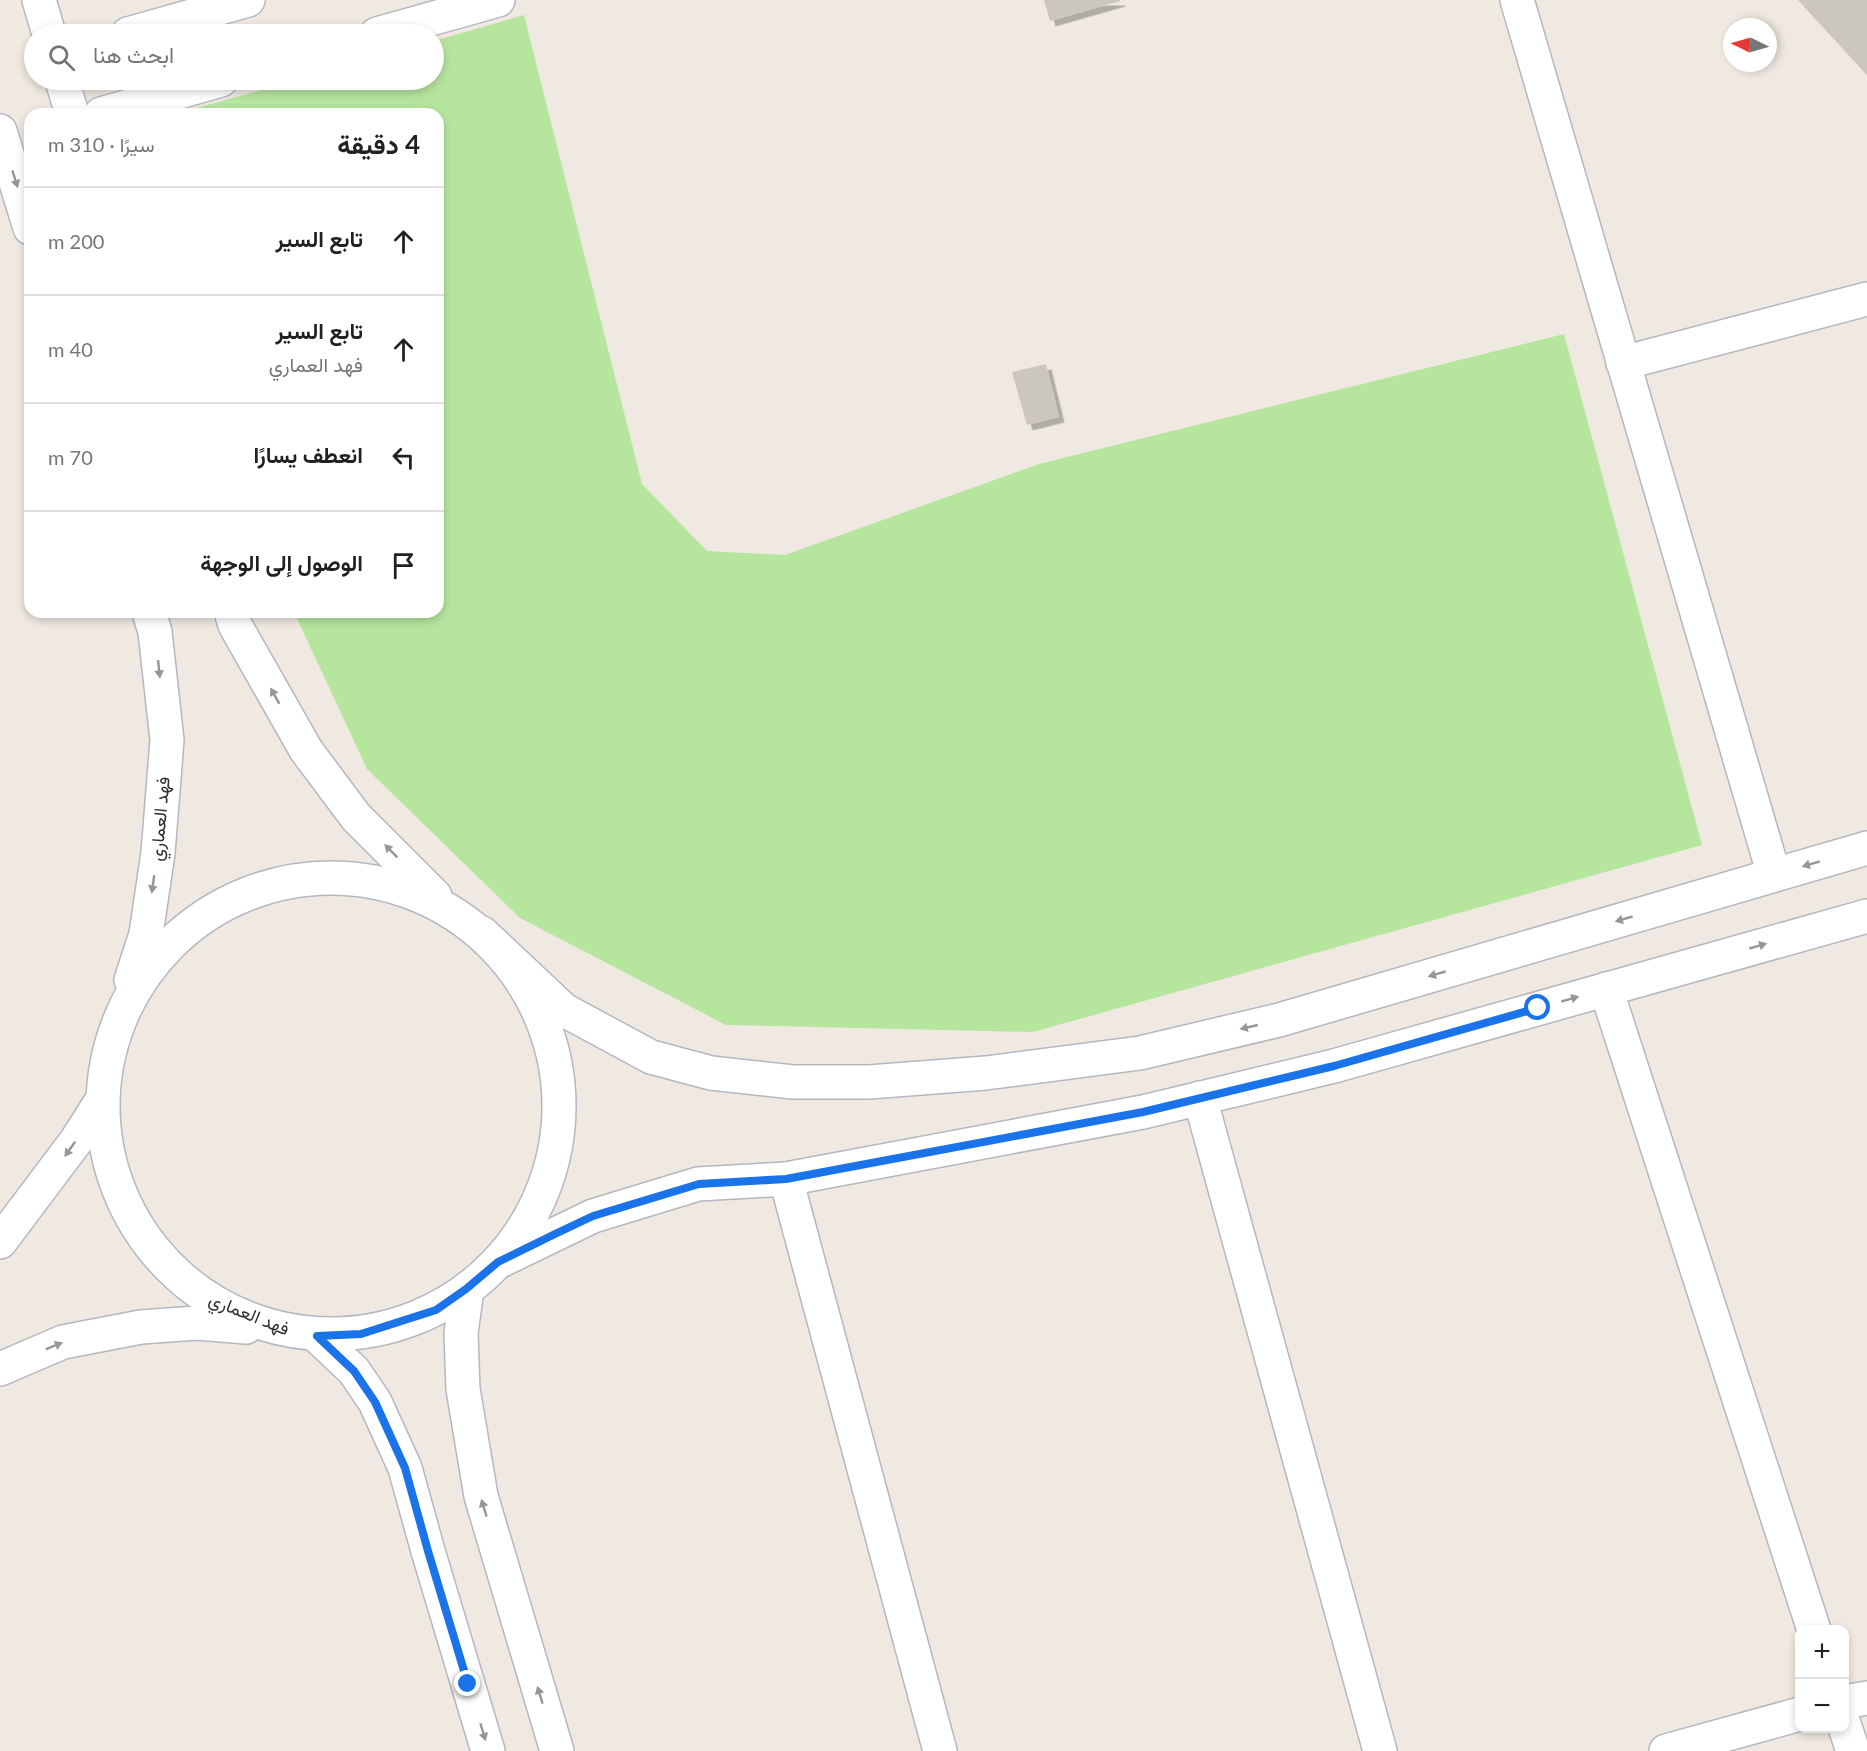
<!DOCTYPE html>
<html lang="ar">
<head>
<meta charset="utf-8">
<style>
  :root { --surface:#fff; --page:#f2f2f2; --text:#202124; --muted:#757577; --line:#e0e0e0 }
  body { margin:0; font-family:Lato,Vazirmatn,sans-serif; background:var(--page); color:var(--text); direction:rtl }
  .controls { position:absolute; right:18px; bottom:18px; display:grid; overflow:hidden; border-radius:12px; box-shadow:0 3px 9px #0003 }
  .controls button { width:54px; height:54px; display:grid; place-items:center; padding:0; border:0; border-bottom:2px solid var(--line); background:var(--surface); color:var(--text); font:30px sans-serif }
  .compass { position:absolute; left:1723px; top:18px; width:54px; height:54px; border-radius:50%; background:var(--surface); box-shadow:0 3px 9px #0003; rotate:275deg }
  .stop { position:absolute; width:18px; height:18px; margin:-14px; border:4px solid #1a73e8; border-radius:50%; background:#fff }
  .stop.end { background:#1a73e8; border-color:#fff; box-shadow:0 2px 6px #0008 }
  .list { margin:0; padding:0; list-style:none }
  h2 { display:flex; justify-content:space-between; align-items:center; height:78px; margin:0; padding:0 24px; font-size:26px }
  h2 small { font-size:20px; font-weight:400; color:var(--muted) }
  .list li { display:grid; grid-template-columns:39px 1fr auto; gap:18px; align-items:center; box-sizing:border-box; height:108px; padding:0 24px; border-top:2px solid var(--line) }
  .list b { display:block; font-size:22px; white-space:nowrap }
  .list p { margin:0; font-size:20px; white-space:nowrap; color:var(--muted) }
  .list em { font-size:20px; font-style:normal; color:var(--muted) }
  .icon { flex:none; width:33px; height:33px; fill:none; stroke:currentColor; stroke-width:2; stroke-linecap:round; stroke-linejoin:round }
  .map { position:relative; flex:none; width:1867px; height:1751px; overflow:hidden; direction:ltr }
  .search { position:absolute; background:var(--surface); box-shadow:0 3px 9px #0003; left:24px; top:24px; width:420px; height:66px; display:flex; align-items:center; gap:15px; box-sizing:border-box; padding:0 21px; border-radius:33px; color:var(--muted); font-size:22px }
  .panel { position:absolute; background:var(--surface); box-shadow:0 3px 9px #0003; left:24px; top:108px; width:420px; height:510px; border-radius:18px; direction:rtl }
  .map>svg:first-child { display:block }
  .green { fill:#b6e59e }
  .building { fill:#cbc7bf; filter:url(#shadow) }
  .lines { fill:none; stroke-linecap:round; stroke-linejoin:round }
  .minor-casing { stroke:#b4b7c1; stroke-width:36 }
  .minor { stroke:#fff; stroke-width:33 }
  .oneway { fill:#969696 }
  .route { stroke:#1a73e8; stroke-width:8 }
  .labels { text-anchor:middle; stroke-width:4.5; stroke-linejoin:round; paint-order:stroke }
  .street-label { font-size:18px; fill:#2e2e2e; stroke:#fff }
</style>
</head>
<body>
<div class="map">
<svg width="1867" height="1751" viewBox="0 0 1867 1751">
  <defs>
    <filter id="shadow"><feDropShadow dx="5.5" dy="5.5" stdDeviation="0" flood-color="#0004"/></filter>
  </defs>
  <rect width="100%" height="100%" fill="#efe9e1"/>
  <path class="green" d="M524 15 642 484 707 551 785 555 1039 464 1564 334 1702 845 1033 1032 726 1025 520 918 367 769 294 612H438V114H175L297 80H434V41Z"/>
  <g class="building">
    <path d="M1044 0H1120V1L1050 21Z"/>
    <path d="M1798 0H1867V75Z"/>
    <path d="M1046 364 1059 417 1027 425 1012 372Z"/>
  </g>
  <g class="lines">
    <g class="minor-casing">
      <g id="minor">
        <path d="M39 0 49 34"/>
        <path d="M1517 0 1774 875"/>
        <path d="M128 34 248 0"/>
        <path d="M377 34 498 0"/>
        <path d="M62 80 72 114"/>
        <path d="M101 114 221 80"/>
        <path d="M0 131 30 228"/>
        <path d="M1623 363 1867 299"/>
        <path d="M231 612 235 625 306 750 356 817 435 896"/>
        <circle cx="331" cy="1106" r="228"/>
        <path d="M482 933 564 1010 651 1057 711 1073 793 1082H869L986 1073 1140 1053 1279 1020 1867 848"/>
        <path d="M131 980 146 934 158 853 167 740 155 632 149 612"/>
        <path d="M1606 989 1814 1630"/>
        <path d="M1200 1098 1380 1751"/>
        <path d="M786 1179 940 1751"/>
        <path d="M0 1242 76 1141 102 1100"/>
        <path d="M500 1261 593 1216 698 1184 786 1179 1143 1112 1334 1066 1867 916"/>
        <path d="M467 1289 461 1333 463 1389 481 1496 557 1751"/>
        <path d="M317 1336 354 1371 375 1402 405 1468 428 1551 488 1751"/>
        <path d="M0 1369 63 1342 141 1327 197 1323 246 1327"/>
        <path d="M1844 1702 1867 1698"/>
        <path d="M1844 1724 1853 1751"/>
        <path d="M1666 1751 1800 1714"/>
      </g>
    </g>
    <use href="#minor" class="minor"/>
  </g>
  <defs><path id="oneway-solid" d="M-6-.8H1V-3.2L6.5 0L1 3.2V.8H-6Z" transform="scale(1.5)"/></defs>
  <g class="oneway">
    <use href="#oneway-solid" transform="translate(15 179) rotate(73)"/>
    <use href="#oneway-solid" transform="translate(159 669) rotate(84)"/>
    <use href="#oneway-solid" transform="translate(275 696) rotate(-119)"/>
    <use href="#oneway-solid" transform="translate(391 851) rotate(-135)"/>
    <use href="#oneway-solid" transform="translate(1811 864) rotate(164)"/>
    <use href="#oneway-solid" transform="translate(153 884) rotate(98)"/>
    <use href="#oneway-solid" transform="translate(1624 919) rotate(164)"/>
    <use href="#oneway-solid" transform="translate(1758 946) rotate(-16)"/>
    <use href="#oneway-solid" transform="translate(1437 974) rotate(164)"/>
    <use href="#oneway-solid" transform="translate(1570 999) rotate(-16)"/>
    <use href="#oneway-solid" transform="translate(1249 1027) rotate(167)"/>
    <use href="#oneway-solid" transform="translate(70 1149) rotate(125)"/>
    <use href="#oneway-solid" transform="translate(54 1346) rotate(-22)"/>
    <use href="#oneway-solid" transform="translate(484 1508) rotate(-107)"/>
    <use href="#oneway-solid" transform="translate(540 1695) rotate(-107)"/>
    <use href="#oneway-solid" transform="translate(483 1732) rotate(73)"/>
  </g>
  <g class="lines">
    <path class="route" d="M468 1684 428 1551 405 1468 375 1402 354 1371 317 1336 361 1334 436 1310 466 1289 498 1262 555 1234 593 1216 699 1184 786 1179 1143 1112 1334 1066 1538 1008"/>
  </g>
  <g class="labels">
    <g class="street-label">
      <text transform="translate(160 819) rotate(-85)" y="6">فهد العماري</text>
      <text transform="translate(249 1314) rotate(22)" y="6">فهد العماري</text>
    </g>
  </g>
</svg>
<div class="controls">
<button>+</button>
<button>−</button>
</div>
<svg class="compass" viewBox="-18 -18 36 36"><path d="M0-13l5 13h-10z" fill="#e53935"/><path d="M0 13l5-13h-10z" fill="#757577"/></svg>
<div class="stop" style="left:1538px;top:1008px"></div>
<div class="stop end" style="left:468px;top:1684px"></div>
<div class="search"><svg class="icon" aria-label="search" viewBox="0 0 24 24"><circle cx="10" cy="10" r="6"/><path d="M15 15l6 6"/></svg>ابحث هنا</div>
<section class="panel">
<h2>4 دقيقة<small>سيرًا · 310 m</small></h2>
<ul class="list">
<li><svg class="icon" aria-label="ahead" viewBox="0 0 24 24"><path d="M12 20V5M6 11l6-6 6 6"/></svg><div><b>تابع السير</b></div><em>200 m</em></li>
<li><svg class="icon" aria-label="ahead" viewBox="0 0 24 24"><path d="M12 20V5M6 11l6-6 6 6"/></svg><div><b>تابع السير</b><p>فهد العماري</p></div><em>40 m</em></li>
<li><svg class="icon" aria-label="left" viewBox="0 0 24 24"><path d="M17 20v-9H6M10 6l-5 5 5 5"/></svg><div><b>انعطف يسارًا</b></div><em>70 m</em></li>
<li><svg class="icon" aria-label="arrive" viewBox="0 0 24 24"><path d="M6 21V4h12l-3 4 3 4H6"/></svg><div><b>الوصول إلى الوجهة</b></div></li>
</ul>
</section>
</div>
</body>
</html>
